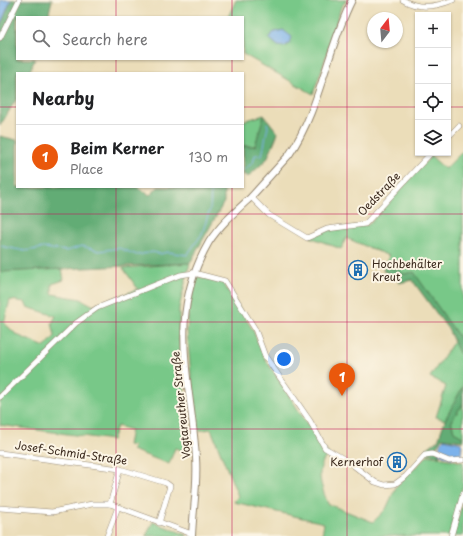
<!DOCTYPE html>
<html lang="en">
<head>
<meta charset="utf-8">
<style>
  :root { --surface:#fff; --page:#f2f2f2; --text:#202124; --muted:#757577; --line:#e0e0e0; --accent:#ea580c }
  body { margin:0; font-family:"Playpen Sans",sans-serif; background:var(--page); color:var(--text) }
  .controls { position:absolute; right:12px; top:12px; display:grid; overflow:hidden; border-radius:0px; box-shadow:0 1px 3px #0004 }
  .controls button { width:36px; height:36px; display:grid; place-items:center; padding:0; border:0; border-bottom:1px solid var(--line); background:var(--surface); color:var(--text); font:20px sans-serif }
  .compass { position:absolute; left:367px; top:12px; width:36px; height:36px; border-radius:50%; background:var(--surface); box-shadow:0 1px 3px #0004; rotate:16deg }
  .you { position:absolute; left:284px; top:359px; width:14px; height:14px; margin:-10px; border:3px solid #fff; border-radius:50%; background:#1a73e8; box-shadow:0 0 0 6px #1a73e833 }
  .badge { display:grid; place-items:center; width:26px; height:26px; border-radius:50%; background:var(--accent); color:#fff; font-size:13px; font-weight:700 }
  .pin { position:absolute; translate:-50% -33px; filter:drop-shadow(0 1px 2px #0008) }
  .pin::after { content:''; position:absolute; top:21px; width:14px; height:12px; background:inherit; clip-path:polygon(0 0,100% 0,50% 100%) }
  .list { margin:0; padding:0; list-style:none }
  h2 { display:flex; justify-content:space-between; align-items:center; height:52px; margin:0; padding:0 16px; font-size:17px }
  h2 small { font-size:13px; font-weight:400; color:var(--muted) }
  .list li { display:grid; grid-template-columns:26px 1fr auto; gap:12px; align-items:center; box-sizing:border-box; height:64px; padding:0 16px; border-top:1px solid var(--line) }
  .list b { display:block; font-size:15px; white-space:nowrap }
  .list p { margin:0; font-size:13px; white-space:nowrap; color:var(--muted) }
  .list em { font-size:13px; font-style:normal; color:var(--muted) }
  .icon { flex:none; width:22px; height:22px; fill:none; stroke:currentColor; stroke-width:2; stroke-linecap:round; stroke-linejoin:round }
  .map { position:relative; flex:none; width:463px; height:536px; overflow:hidden }
  .search { position:absolute; background:var(--surface); box-shadow:0 1px 3px #0004; left:16px; top:16px; width:228px; height:44px; display:flex; align-items:center; gap:10px; box-sizing:border-box; padding:0 14px; border-radius:0px; color:var(--muted); font-size:15px }
  .panel { position:absolute; background:var(--surface); box-shadow:0 1px 3px #0004; left:16px; top:72px; width:228px; height:116px; border-radius:0px }
  .map>svg:first-child { display:block }
  .green { fill:#78c888; stroke:#5a7953; fill-rule:evenodd }
  .forest { fill:#62ac74; stroke:#4e6b49 }
  .water { fill:#7cb2eb; stroke:#5c6e84 }
  .lines { fill:none; stroke-linecap:round; stroke-linejoin:round }
  .stream { stroke:#7cb2eb; stroke-width:1 }
  .minor-casing { stroke:#93846c; stroke-width:6 }
  .major-casing { stroke:#93846c; stroke-width:8 }
  .minor { stroke:#fff; stroke-width:5 }
  .major { stroke:#fff; stroke-width:6 }
  .grid { fill:none; stroke:#c2185b; stroke-width:1; stroke-opacity:0.55 }
  .labels { text-anchor:middle; stroke-width:4; stroke-linejoin:round; paint-order:stroke }
  .street-label { font-size:11px; fill:#3b2a1e; stroke:#fcf5e5 }
  .poi-label { font-size:11px; fill:#3b2a1e; stroke:#fcf5e5; text-anchor:start }
</style>
</head>
<body>
<div class="map">
<svg width="463" height="536" viewBox="0 0 463 536">
  <rect width="100%" height="100%" fill="#fcf5e5"/>
  <filter id="ink" filterUnits="userSpaceOnUse"><feTurbulence type="fractalNoise" baseFrequency=".025" numOctaves="2"/><feDisplacementMap in="SourceGraphic" scale="8" xChannelSelector="R" yChannelSelector="G"/><feConvolveMatrix kernelMatrix="1 2 1 2 8 2 1 2 1" color-interpolation-filters="sRGB"/></filter>
  <filter id="wash" filterUnits="userSpaceOnUse"><feTurbulence type="fractalNoise" baseFrequency=".012" numOctaves="4" result="noise"/><feDisplacementMap in="SourceGraphic" scale="16" xChannelSelector="R" yChannelSelector="G"/><feGaussianBlur stdDeviation="0.9" result="paint"/><feColorMatrix in="noise" values="0 0 0 0 0 0 0 0 0 0 0 0 0 0 0 0 0 1.4 0 .05"/><feComposite in="paint" operator="in"/></filter>
  <g filter="url(#wash)">
    <rect width="100%" height="100%" fill="#ebddb9"/>
    <g class="green">
      <path d="M236 0H347L341 7 323 66 313 94 243 54V17H228ZM283 30 289 35 290 43 287 46H278L269 38 272 33Z"/>
      <path d="M264 115 255 146H243V121Z"/>
      <path d="M463 151V343L414 273 404 274 385 264 389 256 346 238 341 249 310 237 328 230 368 225 431 156 445 169Z"/>
      <path d="M190 263 179 308V338L191 453 175 448 169 464 132 450 134 446 128 445 131 430 117 426 112 440 0 425V272L62 269 64 280 52 284V294L81 299 94 306 138 289 123 268ZM10 300 25 302 27 307 56 316 52 323 55 336 45 347 17 335 4 323Z"/>
      <path d="M196 276 223 283 253 330 264 357 323 448 329 454C313 468 322 488 328 504L373 522 386 509 397 485 428 455 463 462V485L449 536H322L324 523 234 502 238 496 211 429 196 431 187 331 189 304Z"/>
      <path d="M454 341 463 357V386L445 420 436 417 446 386 430 377Z"/>
      <path d="M463 404V438L454 431 451 421Z"/>
      <path d="M463 499V536H453Z"/>
      <path d="M153 522 187 535V536H146Z"/>
    </g>
    <g class="forest">
      <path d="M11 0H52L48 17H17V59H35L29 73H17V98L0 126V26Z"/>
      <path d="M264 115 278 133 267 159 248 177 243 174V146H255Z"/>
      <path d="M0 136 17 140V187H137L150 195 158 187H228L224 190V202L190 263 0 272Z"/>
      <path d="M385 264 404 274 414 272 463 343V357L459 353 448 329 412 280 399 283 397 277 383 271Z"/>
      <path d="M463 386V404L451 421 454 431 463 438V441L442 438 436 447 440 456 427 453 426 449 438 440 445 420Z"/>
    </g>
    <g class="water">
      <path d="M0 0H11L0 26Z"/>
      <path d="M283 30 292 37 290 43 284 47 278 46 269 38 272 33Z"/>
      <path d="M444 439 462 443 461 456 451 458 439 453 440 444Z"/>
    </g>
    <g class="lines">
      <g class="stream">
        <path d="M243 170 253 163 255 155H262C265 145 265 136 268 127L267 123"/>
        <path d="M207 187 211 191"/>
        <path d="M0 246 25 251 44 248 67 251 82 246 99 251 119 248 137 255 153 252 159 254 168 252 187 255 202 234 210 209 211 192 220 187"/>
      </g>
    </g>
  </g>
  <g filter="url(#ink)">
    <g class="lines">
      <g class="minor-casing">
        <g id="minor">
          <path d="M403 0C419 10 436 7 453 0"/>
          <path d="M0 38 19 0"/>
          <path d="M448 137 459 126"/>
          <path d="M251 197 269 215 307 238 327 229 365 224 431 153"/>
          <path d="M0 397 76 323 97 308 180 275 194 273 225 281 255 329 265 356 310 421 325 448 349 462 375 482 384 485 395 484 406 476 425 455 432 454 449 461 463 460"/>
          <path d="M0 453 120 469 166 483 170 486 159 523"/>
          <path d="M110 504 120 469"/>
          <path d="M0 508 52 512 92 504H110L192 534"/>
          <path d="M107 536 118 507"/>
          <path d="M451 536 463 494"/>
        </g>
      </g>
      <g class="major-casing">
        <path id="major" d="M192 536C193 510 198 484 196 458 191 379 166 316 209 242 220 225 236 211 250 198 263 184 276 169 289 155 320 110 327 49 352 0"/>
      </g>
      <use href="#minor" class="minor"/>
      <use href="#major" class="major"/>
    </g>
  </g>
  <path class="grid" d="M116 0V17M232 0V17M347 0V536M116 59V73M232 59V73M0 107H17M243 107H418M448 107H463M116 187V536M232 187V536M0 214H463M0 322H463M0 429H463"/>
  <defs>
    <g id="building-ring" transform="scale(1)"><circle r="9.5" fill="#fcf5e5" stroke="#1f6fb2" stroke-width="1.5"/><path d="M-4-6H4V6H1V3H-1V6H-4ZM-2.5-4.3h1.7v1.8h-1.7ZM.8-4.3h1.7v1.8H.8ZM-2.5-1h1.7V.8h-1.7ZM.8-1h1.7V.8H.8Z" fill="#1f6fb2"/></g>
  </defs>
  <g fill-rule="evenodd">
    <use href="#building-ring" x="358" y="270"/>
    <use href="#building-ring" x="397" y="462"/>
  </g>
  <g class="labels">
    <g class="street-label">
      <text transform="translate(379 194) rotate(-46)" y="4">Oedstraße</text>
      <text transform="translate(181 405) rotate(-96)" y="4">Vogtareuther Straße</text>
      <text transform="translate(71 453) rotate(8)" y="4">Josef-Schmid-Straße</text>
    </g>
    <g class="poi-label">
      <text x="372" y="268">Hochbehälter<tspan x="372" dy="13">Kreut</tspan></text>
      <text x="383" y="466" text-anchor="end">Kernerhof</text>
    </g>
  </g>
</svg>
<div class="controls">
<button>+</button>
<button>−</button>
<button><svg class="icon" aria-label="locate" viewBox="0 0 24 24"><circle cx="12" cy="12" r="6"/><path d="M12 2v4M12 18v4M2 12h4M18 12h4"/></svg></button>
<button><svg class="icon" aria-label="layers" viewBox="0 0 24 24"><path d="M12 4l9 5-9 5-9-5zM3 14l9 5 9-5"/></svg></button>
</div>
<svg class="compass" viewBox="-18 -18 36 36"><path d="M0-13l5 13h-10z" fill="#e53935"/><path d="M0 13l5-13h-10z" fill="#757577"/></svg>
<div class="you"></div>
<div class="pin badge" style="left:342px;top:396px">1</div>
<div class="search"><svg class="icon" aria-label="search" viewBox="0 0 24 24"><circle cx="10" cy="10" r="6"/><path d="M15 15l6 6"/></svg>Search here</div>
<section class="panel">
<h2>Nearby<small></small></h2>
<ul class="list">
<li><span class="badge">1</span><div><b>Beim Kerner</b><p>Place</p></div><em>130 m</em></li>
</ul>
</section>
</div>
</body>
</html>
